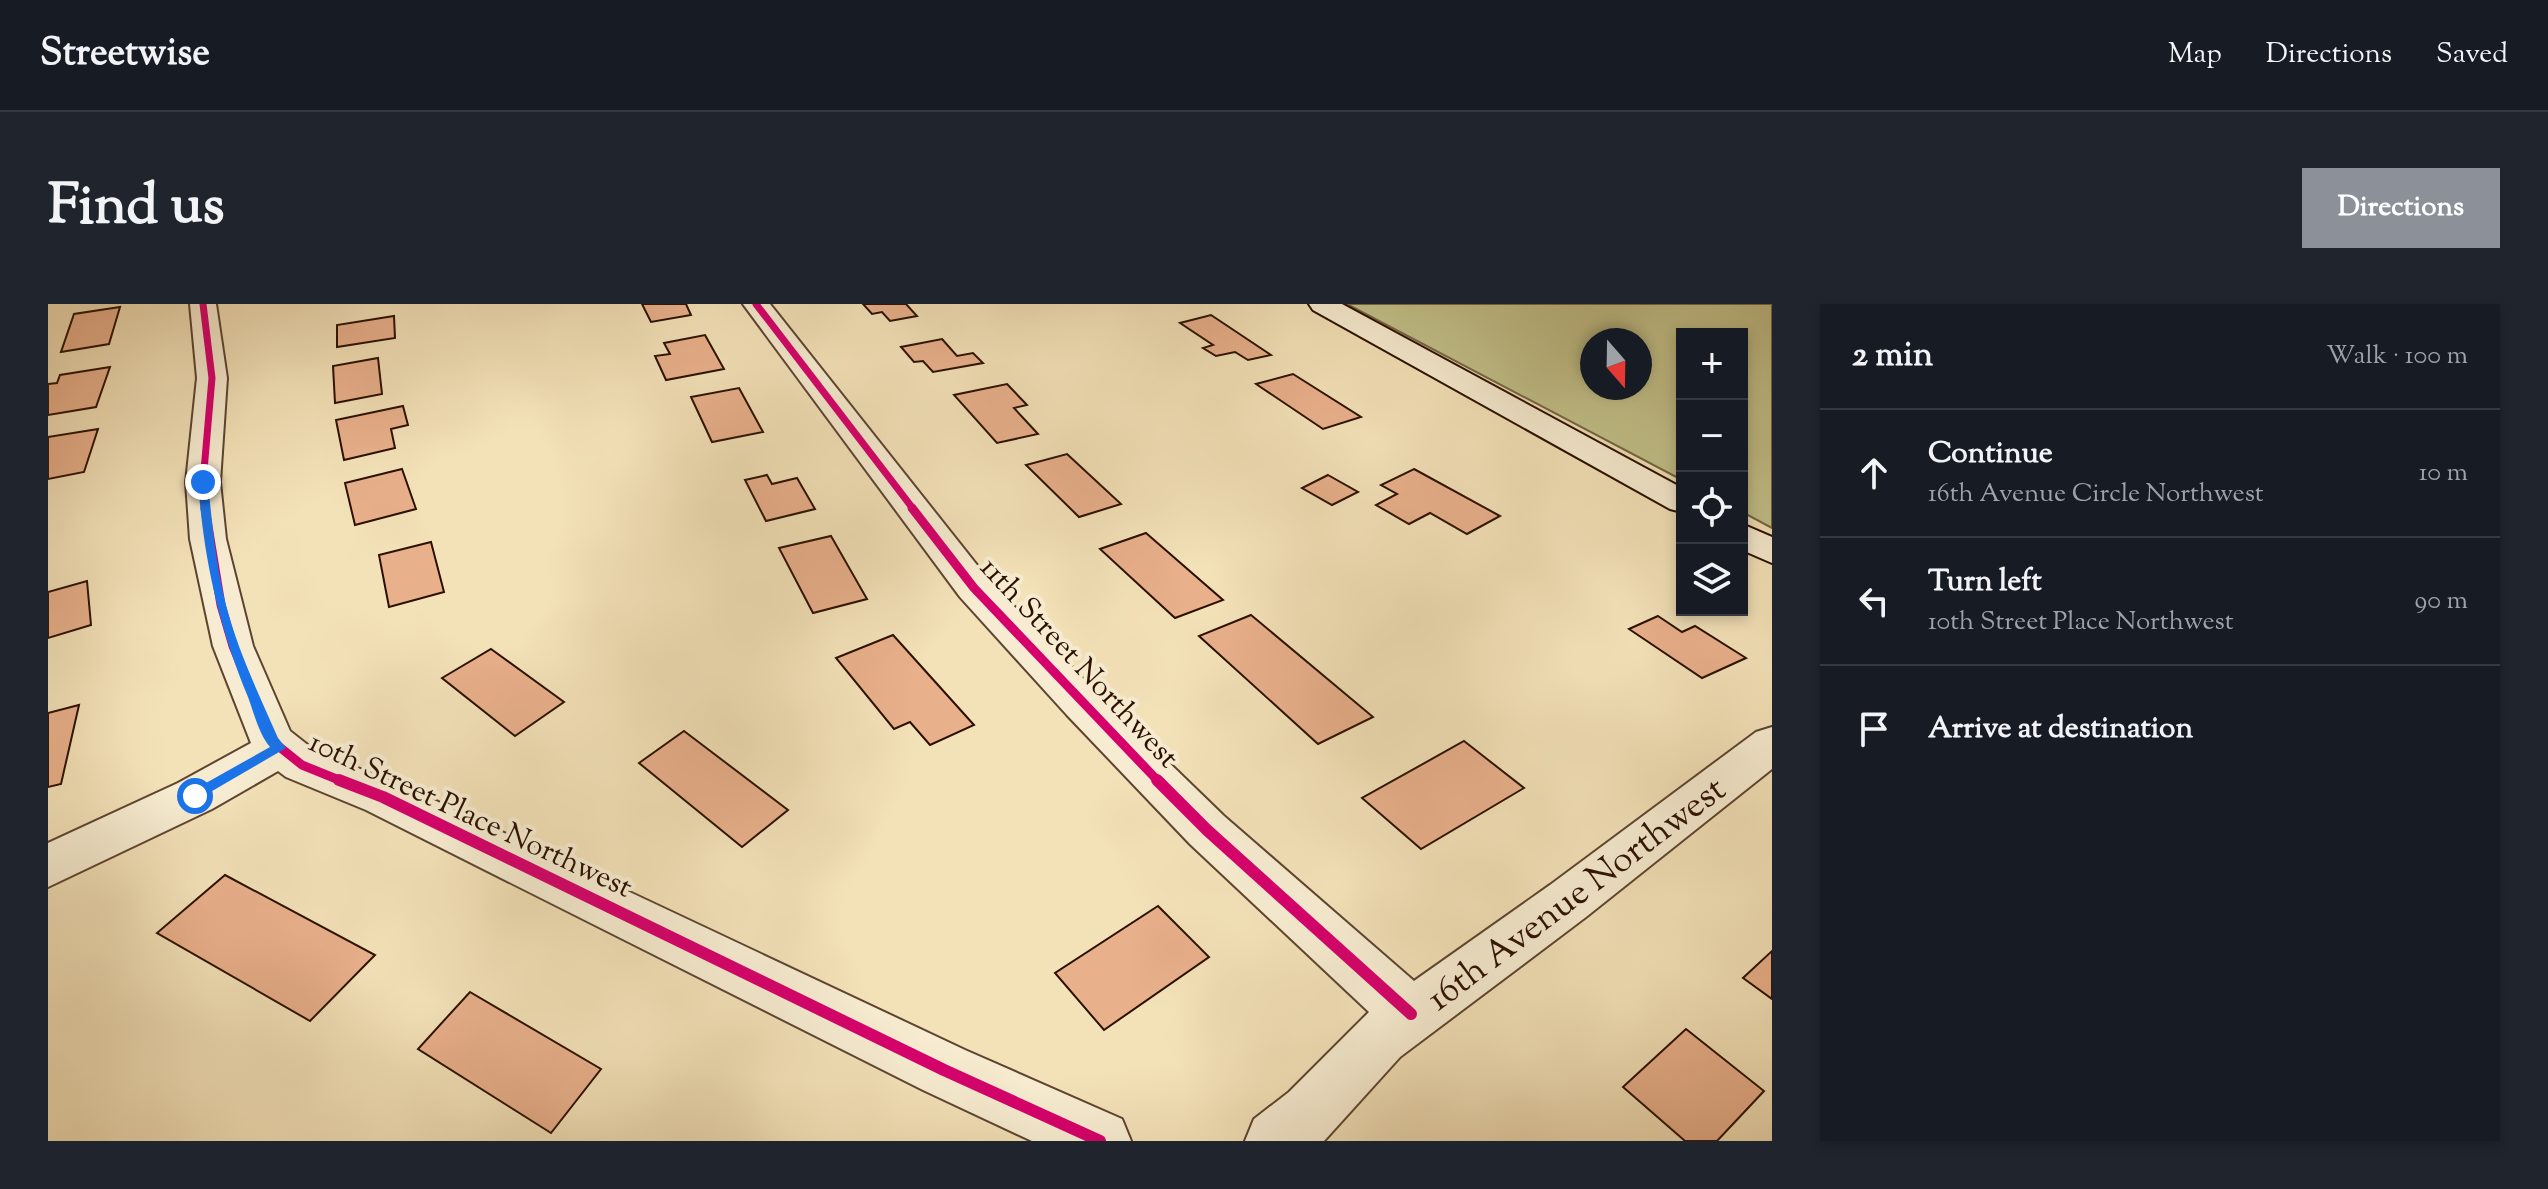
<!DOCTYPE html>
<html lang="en">
<head>
<meta charset="utf-8">
<style>
  :root { --surface:#171b24; --page:#20242c; --text:#f1f3f6; --muted:#9ea1a6; --line:#363941; --accent:#8c9099 }
  body { margin:0; font-family:"Sorts Mill Goudy",serif; background:var(--page); color:var(--text) }
  .controls { position:absolute; right:24px; top:24px; display:grid; overflow:hidden; border-radius:0px; box-shadow:0 4px 12px #0003 }
  .controls button { width:72px; height:72px; display:grid; place-items:center; padding:0; border:0; border-bottom:2px solid var(--line); background:var(--surface); color:var(--text); font:40px sans-serif }
  .compass { position:absolute; left:1532px; top:24px; width:72px; height:72px; border-radius:50%; background:var(--surface); box-shadow:0 4px 12px #0003; rotate:160deg }
  .stop { position:absolute; width:24px; height:24px; margin:-18px; border:6px solid #1a73e8; border-radius:50%; background:#fff }
  .stop.end { background:#1a73e8; border-color:#fff; box-shadow:0 2px 8px #0008 }
  .list { margin:0; padding:0; list-style:none }
  h2 { display:flex; justify-content:space-between; align-items:center; height:104px; margin:0; padding:0 32px; font-size:34px }
  h2 small { font-size:26px; font-weight:400; color:var(--muted) }
  .list li { display:grid; grid-template-columns:52px 1fr auto; gap:24px; align-items:center; box-sizing:border-box; height:128px; padding:0 32px; border-top:2px solid var(--line) }
  .list b { display:block; font-size:30px; white-space:nowrap }
  .list p { margin:0; font-size:26px; white-space:nowrap; color:var(--muted) }
  .list em { font-size:26px; font-style:normal; color:var(--muted) }
  .icon { flex:none; width:44px; height:44px; fill:none; stroke:currentColor; stroke-width:2; stroke-linecap:round; stroke-linejoin:round }
  .map { position:relative; flex:none; width:1724px; height:837px; overflow:hidden; border-radius:0px }
  header { display:flex; align-items:center; gap:48px; box-sizing:border-box; height:112px; padding:0 40px; background:var(--surface); border-bottom:2px solid var(--line) }
  header strong { font-size:38px }
  nav { display:flex; gap:44px; margin-inline-start:auto; font-size:28px }
  .intro { display:flex; align-items:center; justify-content:space-between; box-sizing:border-box; height:192px; padding:0 48px }
  h1 { margin:0; font-size:56px }
  .button { padding:20px 36px; border-radius:0px; background:var(--accent); color:#fff; font-size:28px; font-weight:700 }
  main { display:flex; gap:48px; padding:0 48px }
  aside { flex:1; background:var(--surface); border-radius:0px; box-shadow:0 4px 12px #0003 }
  .map>svg:first-child { display:block }
  .green { fill:#c2c18a; stroke:#766846; stroke-width:2; fill-rule:evenodd }
  .building { fill:#e8b08b; stroke:#2b1002; stroke-width:2 }
  .lines { fill:none; stroke-linecap:round; stroke-linejoin:round }
  .street-casing { stroke:#5d4430; stroke-width:4 }
  .secondary-casing { stroke:#2b1002; stroke-width:4 }
  .street { fill:#f7ecd1; fill-rule:evenodd }
  .secondary { fill:#f7ecd1; fill-rule:evenodd }
  .cycleway-far2-casing { stroke:#f7ecd1; stroke-width:10 }
  .cycleway-far1-casing { stroke:#f7ecd1; stroke-width:14 }
  .cycleway-casing { stroke:#f7ecd1; stroke-width:17 }
  .cycleway-far2 { stroke:#d6006c; stroke-width:7 }
  .cycleway-far1 { stroke:#d6006c; stroke-width:9 }
  .cycleway { stroke:#d6006c; stroke-width:12 }
  .route { fill:#1a73e8 }
  .labels { text-anchor:middle; stroke-width:8; stroke-linejoin:round; paint-order:stroke }
  .street-label { font-size:30px; fill:#2b1002; stroke:#f7ecd1 }
  .near-street-label { font-size:36px; fill:#2b1002; stroke:#f7ecd1 }
</style>
</head>
<body>
<header>
<strong>Streetwise</strong>
<nav><a>Map</a><a>Directions</a><a>Saved</a></nav>
</header>
<div class="intro"><h1>Find us</h1><a class="button">Directions</a></div>
<main>
<div class="map">
<svg width="1724" height="837" viewBox="0 0 1724 837">
  <rect width="100%" height="100%" fill="#f3e1b8"/>
  <filter id="stains"><feTurbulence type="fractalNoise" baseFrequency=".0025" numOctaves="4"/><feColorMatrix values="0 0 0 0 .2 0 0 0 0 .09 0 0 0 0 .02 0 0 0 .5 -.17"/></filter>
  <radialGradient id="worn" r=".72"><stop offset=".6" stop-color="#630" stop-opacity="0"/><stop offset="1" stop-color="#630" stop-opacity=".3"/></radialGradient>
  <path class="green" d="M1299 0H1724V224L1694 208V30H1634V176ZM1544 36H1592V84H1544Z"/>
  <g class="building">
    <path d="M594 0H638L643 11 603 18Z"/>
    <path d="M815 0H858L869 12 842 17 834 8 824 10Z"/>
    <path d="M72 3 61 40 13 48 26 10Z"/>
    <path d="M1163 11 1223 51 1200 56 1187 48 1168 52 1155 44 1165 41 1132 19Z"/>
    <path d="M346 12 347 34 289 43V21Z"/>
    <path d="M657 31 676 65 618 76 607 52 622 50 616 39Z"/>
    <path d="M894 35 909 52 925 49 935 59 885 68 875 57 866 58 853 43Z"/>
    <path d="M330 54 334 90 287 99 285 62Z"/>
    <path d="M62 63 48 103 0 111V80L9 79 12 71Z"/>
    <path d="M1245 70 1313 113 1275 125 1208 80Z"/>
    <path d="M959 80 979 101 966 104 990 130 949 139 906 91Z"/>
    <path d="M691 84 715 128 664 138 643 93Z"/>
    <path d="M355 102 360 121 343 125 347 144 296 156 288 116Z"/>
    <path d="M50 125 36 168 0 175V133Z"/>
    <path d="M1019 150 1073 200 1031 213 978 161Z"/>
    <path d="M354 165 368 205 307 221 297 179Z"/>
    <path d="M1366 165 1452 212 1419 230 1382 209 1361 220 1328 201 1349 190 1333 181Z"/>
    <path d="M719 171 724 180 749 174 767 205 718 217 697 176Z"/>
    <path d="M1280 171 1310 188 1284 201 1254 184Z"/>
    <path d="M1098 229 1175 296 1127 314 1052 245Z"/>
    <path d="M783 232 819 295 765 309 731 244Z"/>
    <path d="M383 238 396 288 341 303 331 251Z"/>
    <path d="M39 277 43 321 0 334V288Z"/>
    <path d="M1203 311 1325 413 1270 440 1151 332Z"/>
    <path d="M1610 312 1634 328 1647 322 1698 354 1654 374 1581 325Z"/>
    <path d="M845 331 926 421 882 441 862 418 846 425 788 354Z"/>
    <path d="M443 345 516 398 467 432 394 374Z"/>
    <path d="M31 401 13 480 0 483V409Z"/>
    <path d="M636 427 740 506 694 543 591 459Z"/>
    <path d="M1416 437 1476 484 1373 545 1314 494Z"/>
    <path d="M177 571 327 651 262 717 109 629Z"/>
    <path d="M1110 602 1161 653 1056 726 1007 669Z"/>
    <path d="M1724 647V695L1695 674Z"/>
    <path d="M422 688 553 765 503 829 370 745Z"/>
    <path d="M1638 725 1716 787 1669 837H1637L1575 783Z"/>
  </g>
  <g class="lines">
    <g class="street-casing">
      <g id="street">
        <path d="M142 0H168L179 74 172 178 178 235 205 342 242 427 270 449 352 480 917 746 1074 815 1083 837H984L875 786 318 506 238 473 230 467 164 505 0 583V539L130 479 203 439 165 342 142 235 138 178 149 74Z"/>
        <path d="M695 0H722L940 275 1049 389 1176 512 1366 677 1502 581 1708 428 1724 423V465L1538 613 1352 753 1276 837H1197L1206 815 1241 788 1321 708 1142 540 1019 411 912 293Z"/>
      </g>
    </g>
    <g class="secondary-casing">
      <g id="secondary">
        <path d="M1261 0H1294L1634 184V208L1622 205 1265 6Z"/>
        <path d="M1694 220 1724 233V259L1694 246Z"/>
      </g>
    </g>
    <use href="#street" class="street"/>
    <use href="#secondary" class="secondary"/>
    <g class="cycleway-far2-casing">
      <g id="cycleway-far2">
        <path d="M155 0 164 74 155 178 157 206"/>
        <path d="M708 0 866 206"/>
      </g>
    </g>
    <g class="cycleway-far1-casing">
      <g id="cycleway-far1">
        <path d="M157 204 173 301 185 342 224 437 254 461 296 478"/>
        <path d="M864 204 926 284 1111 478"/>
      </g>
    </g>
    <g class="cycleway-casing">
      <g id="cycleway">
        <path d="M291 476 335 493 896 766 1052 837"/>
        <path d="M1109 476 1159 526 1363 710"/>
      </g>
    </g>
    <use href="#cycleway-far2" class="cycleway-far2"/>
    <use href="#cycleway-far1" class="cycleway-far1"/>
    <use href="#cycleway" class="cycleway"/>
  </g>
  <path class="route" d="M155 175 160 178C164 220 168 261 178 301 190 347 211 391 230 434L238 444 147 497 142 496V488L222 443C211 430 206 409 200 393 170 320 156 256 150 178Z"/>
  <g class="labels">
    <g class="street-label">
      <text transform="translate(1032 358) rotate(47)" y="10">11th Street Northwest</text>
      <text transform="translate(423 510) rotate(25)" y="10">10th Street Place Northwest</text>
    </g>
    <g class="near-street-label">
      <text transform="translate(1527 588) rotate(-37)" y="13">16th Avenue Northwest</text>
    </g>
  </g>
  <rect width="100%" height="100%" filter="url(#stains)"/>
  <rect width="100%" height="100%" fill="url(#worn)"/>
</svg>
<div class="controls">
<button>+</button>
<button>−</button>
<button><svg class="icon" aria-label="locate" viewBox="0 0 24 24"><circle cx="12" cy="12" r="6"/><path d="M12 2v4M12 18v4M2 12h4M18 12h4"/></svg></button>
<button><svg class="icon" aria-label="layers" viewBox="0 0 24 24"><path d="M12 4l9 5-9 5-9-5zM3 14l9 5 9-5"/></svg></button>
</div>
<svg class="compass" viewBox="-18 -18 36 36"><path d="M0-13l5 13h-10z" fill="#e53935"/><path d="M0 13l5-13h-10z" fill="#9ea1a6"/></svg>
<div class="stop" style="left:147px;top:492px"></div>
<div class="stop end" style="left:155px;top:178px"></div>
</div>
<aside>
<h2>2 min<small>Walk · 100 m</small></h2>
<ul class="list">
<li><svg class="icon" aria-label="ahead" viewBox="0 0 24 24"><path d="M12 20V5M6 11l6-6 6 6"/></svg><div><b>Continue</b><p>16th Avenue Circle Northwest</p></div><em>10 m</em></li>
<li><svg class="icon" aria-label="left" viewBox="0 0 24 24"><path d="M17 20v-9H6M10 6l-5 5 5 5"/></svg><div><b>Turn left</b><p>10th Street Place Northwest</p></div><em>90 m</em></li>
<li><svg class="icon" aria-label="arrive" viewBox="0 0 24 24"><path d="M6 21V4h12l-3 4 3 4H6"/></svg><div><b>Arrive at destination</b></div></li>
</ul>
</aside>
</main>
</body>
</html>
